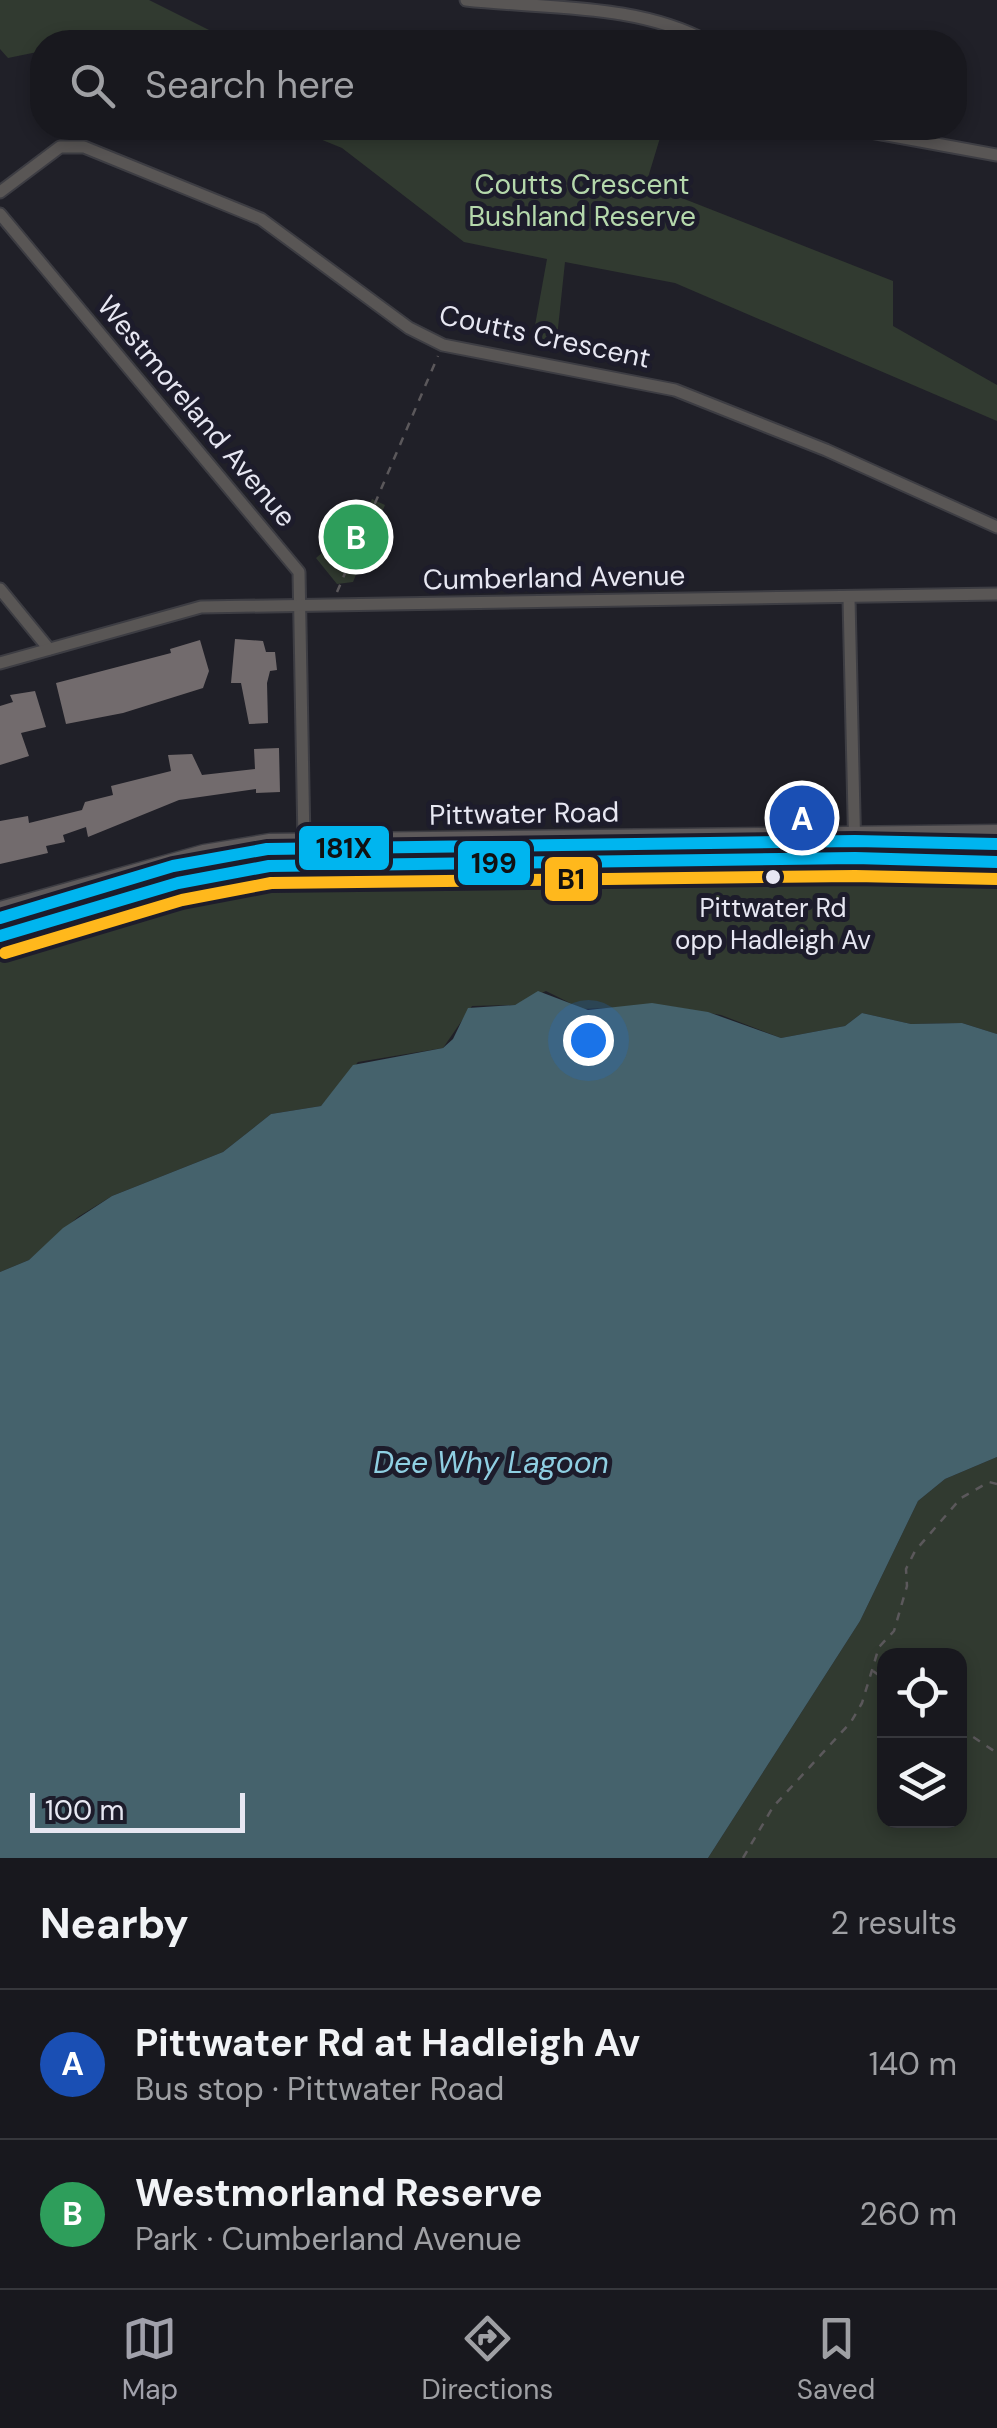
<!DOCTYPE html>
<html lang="en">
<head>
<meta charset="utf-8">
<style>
  :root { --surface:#18181e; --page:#25252b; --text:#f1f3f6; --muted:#9fa0a4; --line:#36373c; --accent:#a1a1ab }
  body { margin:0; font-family:"DM Sans",sans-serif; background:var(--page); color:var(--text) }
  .controls { position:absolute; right:30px; bottom:30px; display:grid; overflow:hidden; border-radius:20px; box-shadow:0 5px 15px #0003 }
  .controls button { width:90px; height:90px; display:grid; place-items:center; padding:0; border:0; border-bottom:2px solid var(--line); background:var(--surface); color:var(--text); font:50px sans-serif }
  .scale { position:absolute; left:30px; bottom:25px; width:215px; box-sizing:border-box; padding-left:10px; border:5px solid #e7e7f2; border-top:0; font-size:28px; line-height:35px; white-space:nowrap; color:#e7e7f2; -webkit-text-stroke:8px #1d1c2b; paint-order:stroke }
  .you { position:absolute; left:588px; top:1040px; width:35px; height:35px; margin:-25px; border:8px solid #fff; border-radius:50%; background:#1a73e8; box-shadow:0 0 0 15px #1a73e833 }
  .badge { display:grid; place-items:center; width:65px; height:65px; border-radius:50%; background:var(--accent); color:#fff; font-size:32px; font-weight:700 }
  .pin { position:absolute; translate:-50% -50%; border:5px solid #fff; box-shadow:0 2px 10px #0006 }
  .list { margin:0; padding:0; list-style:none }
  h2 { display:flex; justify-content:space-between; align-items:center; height:130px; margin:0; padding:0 40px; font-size:42px }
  h2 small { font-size:32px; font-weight:400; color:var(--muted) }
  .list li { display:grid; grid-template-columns:65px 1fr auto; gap:30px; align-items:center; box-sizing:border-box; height:150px; padding:0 40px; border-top:2px solid var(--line) }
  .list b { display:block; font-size:38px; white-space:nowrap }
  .list p { margin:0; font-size:32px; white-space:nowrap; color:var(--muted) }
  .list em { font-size:32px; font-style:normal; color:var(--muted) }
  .icon { flex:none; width:55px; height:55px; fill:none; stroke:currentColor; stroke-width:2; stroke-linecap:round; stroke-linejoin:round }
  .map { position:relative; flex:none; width:997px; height:1858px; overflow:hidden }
  .search { position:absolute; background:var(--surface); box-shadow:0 5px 15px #0003; left:30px; right:30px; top:30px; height:110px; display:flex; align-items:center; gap:25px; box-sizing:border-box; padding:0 35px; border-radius:40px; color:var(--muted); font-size:38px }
  .sheet { height:430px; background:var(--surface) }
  nav { display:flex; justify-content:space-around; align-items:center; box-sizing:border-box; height:140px; border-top:2px solid var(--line); background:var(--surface); font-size:28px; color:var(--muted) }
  nav a { display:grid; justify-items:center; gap:5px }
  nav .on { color:var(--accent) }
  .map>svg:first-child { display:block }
  .green { fill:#313a30; fill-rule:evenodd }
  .water { fill:#45626c }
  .building { fill:#726b6d }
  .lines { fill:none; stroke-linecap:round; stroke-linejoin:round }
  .minor-casing { stroke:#3d3d43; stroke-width:15 }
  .trunk-casing { stroke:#3d3d43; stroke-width:21 }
  .path { stroke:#5b585b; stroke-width:2.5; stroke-dasharray:8 8; stroke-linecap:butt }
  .minor { stroke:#595655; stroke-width:11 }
  .trunk { stroke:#5e5a5b; stroke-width:18 }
  .bus-1-casing { stroke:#1d1c2b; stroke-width:20 }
  .bus-2-casing { stroke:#1d1c2b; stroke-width:20 }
  .bus-3-casing { stroke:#1d1c2b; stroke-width:20 }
  .bus-1 { stroke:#00b5ef; stroke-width:12 }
  .bus-2 { stroke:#ffb81c; stroke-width:12 }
  .bus-3 { stroke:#00b5ef; stroke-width:12 }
  .bus-dot { fill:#e7e7f2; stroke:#1d1c2b; stroke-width:4 }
  .labels { text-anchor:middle; stroke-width:10; stroke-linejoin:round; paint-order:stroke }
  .bus-label { font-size:26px; fill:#e7e7f2; stroke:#1d1c2b }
  .park-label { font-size:28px; fill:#b5d8ac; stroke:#1d1c2b }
  .street-label { font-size:28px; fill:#e7e7f2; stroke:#1d1c2b }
  .water-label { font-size:30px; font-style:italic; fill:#8fcfe2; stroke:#1d1c2b }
  .line-badge { stroke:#1d1c2b; stroke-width:4 }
  .pale-badge-label { font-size:28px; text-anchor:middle; font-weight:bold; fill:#111 }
</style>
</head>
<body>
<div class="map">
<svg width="997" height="1858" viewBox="0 0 997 1858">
  <rect width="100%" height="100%" fill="#202028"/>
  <g class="green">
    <path d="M0 0H149L233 42H42V51L8 58 0 49Z"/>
    <path d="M293 128 622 137 625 128H663L646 184 893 281V326L997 385V421L675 283 565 262 556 347 532 342 547 259 464 242 342 148Z"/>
    <path d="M372 499 385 505 353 582 337 584 316 558 364 517Z"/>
    <path d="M948 874 997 877V1034L962 1023 911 1024 862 1013 845 1026 781 1038 721 1015 668 1006 582 1009 546 991 515 1005 472 1006 443 1048 358 1062 321 1106 271 1114 223 1152 112 1196 78 1217 29 1260 0 1272V950L240 888 312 880Z"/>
    <path d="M997 1457V1858H708L860 1621 918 1501 945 1479ZM884 1656H960V1820H884Z"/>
  </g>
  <path class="water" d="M538 991 588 1010 652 1003 708 1012 781 1038 845 1026 862 1013 911 1024 962 1023 997 1034V1457L945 1479 918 1501 860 1621 708 1858H0V1272L29 1260 63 1228 112 1196 223 1152 271 1114 321 1106 353 1065 443 1048 453 1039 468 1008 515 1005Z"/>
  <g class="building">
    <path d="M235 639 263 641 266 652H275L277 670 270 671 267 683 268 723 249 724 241 683H231Z"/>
    <path d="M200 640 209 671 203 688 123 713 66 724 56 683 171 653 170 649Z"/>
    <path d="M35 691 46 727 21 733 29 756 0 765V706L13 702 10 695Z"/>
    <path d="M279 748 280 792 256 793V789L179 800 88 837 86 827 63 835 65 842 46 846 48 853 0 864V821L28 816 29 823 82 810 85 802 113 795 111 786 171 771 168 755 192 754 202 775 255 769 254 749Z"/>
  </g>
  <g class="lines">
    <g class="minor-casing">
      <g id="minor">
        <path d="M466 0C546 9 637 3 708 42"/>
        <path d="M849 128 997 155"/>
        <path d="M0 192 60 147H84L261 219 409 328 443 345 675 390 826 450 997 527"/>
        <path d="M0 214 299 572 304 842"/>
        <path d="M0 589 49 649"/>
        <path d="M849 599 855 858"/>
        <path d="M0 663 201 607 997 594"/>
      </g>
    </g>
    <g class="trunk-casing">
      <g id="trunk">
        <path d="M0 911 204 854 270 843 997 834"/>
        <path d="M0 936 178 883 269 866 855 858 997 862"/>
      </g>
    </g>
    <g class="path">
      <path d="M337 592 438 356"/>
      <path d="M873 1671 884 1679"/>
      <path d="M960 1728 997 1753"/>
      <path d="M743 1858 773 1807 851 1722 862 1703 879 1647 894 1631 907 1586 906 1569 915 1551 961 1498 989 1482 997 1484"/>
    </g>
    <use href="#minor" class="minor"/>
    <use href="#trunk" class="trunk"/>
    <g class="bus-1-casing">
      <path id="bus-1" d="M0 936 178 883 269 866 855 858 997 862"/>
    </g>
    <g class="bus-2-casing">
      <path id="bus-2" d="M5 953 182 900 271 883 855 876 997 879"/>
    </g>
    <g class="bus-3-casing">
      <path id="bus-3" d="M0 918 173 866 267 849 855 841 997 844"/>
    </g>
    <use href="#bus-1" class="bus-1"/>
    <use href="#bus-2" class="bus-2"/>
    <use href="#bus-3" class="bus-3"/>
  </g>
  <circle class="bus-dot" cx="773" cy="877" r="9"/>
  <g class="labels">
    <g class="bus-label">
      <text x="773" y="917">Pittwater Rd<tspan x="773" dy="32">opp Hadleigh Av</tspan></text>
    </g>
    <g class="park-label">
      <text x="582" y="194">Coutts Crescent<tspan x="582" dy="32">Bushland Reserve</tspan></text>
    </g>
    <g class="street-label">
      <text transform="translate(545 336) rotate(12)" y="10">Coutts Crescent</text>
      <text transform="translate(197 411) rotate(50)" y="10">Westmoreland Avenue</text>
      <text transform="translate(554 577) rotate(-1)" y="10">Cumberland Avenue</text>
      <text transform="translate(524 813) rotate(-1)" y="10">Pittwater Road</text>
    </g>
    <g class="water-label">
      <text x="491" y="1473">Dee Why Lagoon</text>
    </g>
  </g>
  <g class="line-badge">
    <rect x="297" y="824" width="94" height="48" rx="10" fill="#00b5ef"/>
    <rect x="456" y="839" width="76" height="48" rx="10" fill="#00b5ef"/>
    <rect x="543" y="855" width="57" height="48" rx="10" fill="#ffb81c"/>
  </g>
  <g class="pale-badge-label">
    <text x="344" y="858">181X</text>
    <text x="494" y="873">199</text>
    <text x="571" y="889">B1</text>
  </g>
</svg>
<div class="controls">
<button><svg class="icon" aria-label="locate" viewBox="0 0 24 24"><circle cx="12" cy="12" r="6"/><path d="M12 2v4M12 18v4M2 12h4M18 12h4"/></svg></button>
<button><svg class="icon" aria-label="layers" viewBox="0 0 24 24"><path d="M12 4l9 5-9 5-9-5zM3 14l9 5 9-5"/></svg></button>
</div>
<div class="scale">100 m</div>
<div class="you"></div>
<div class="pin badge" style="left:802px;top:818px;background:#1a4fb4">A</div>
<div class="pin badge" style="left:356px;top:537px;background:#2e9e5b">B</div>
<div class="search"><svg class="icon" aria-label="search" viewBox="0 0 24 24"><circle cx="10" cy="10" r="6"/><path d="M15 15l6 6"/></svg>Search here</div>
</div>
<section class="sheet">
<h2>Nearby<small>2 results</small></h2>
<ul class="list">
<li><span class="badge" style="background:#1a4fb4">A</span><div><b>Pittwater Rd at Hadleigh Av</b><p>Bus stop · Pittwater Road</p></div><em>140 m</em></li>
<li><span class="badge" style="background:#2e9e5b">B</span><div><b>Westmorland Reserve</b><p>Park · Cumberland Avenue</p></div><em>260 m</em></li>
</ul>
</section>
<nav>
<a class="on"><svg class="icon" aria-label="map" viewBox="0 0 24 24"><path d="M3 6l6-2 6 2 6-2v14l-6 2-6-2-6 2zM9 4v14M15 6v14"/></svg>Map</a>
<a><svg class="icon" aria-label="directions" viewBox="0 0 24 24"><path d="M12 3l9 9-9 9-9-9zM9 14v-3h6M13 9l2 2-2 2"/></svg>Directions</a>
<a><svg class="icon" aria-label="saved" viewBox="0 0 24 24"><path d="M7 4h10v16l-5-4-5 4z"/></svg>Saved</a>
</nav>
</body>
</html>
